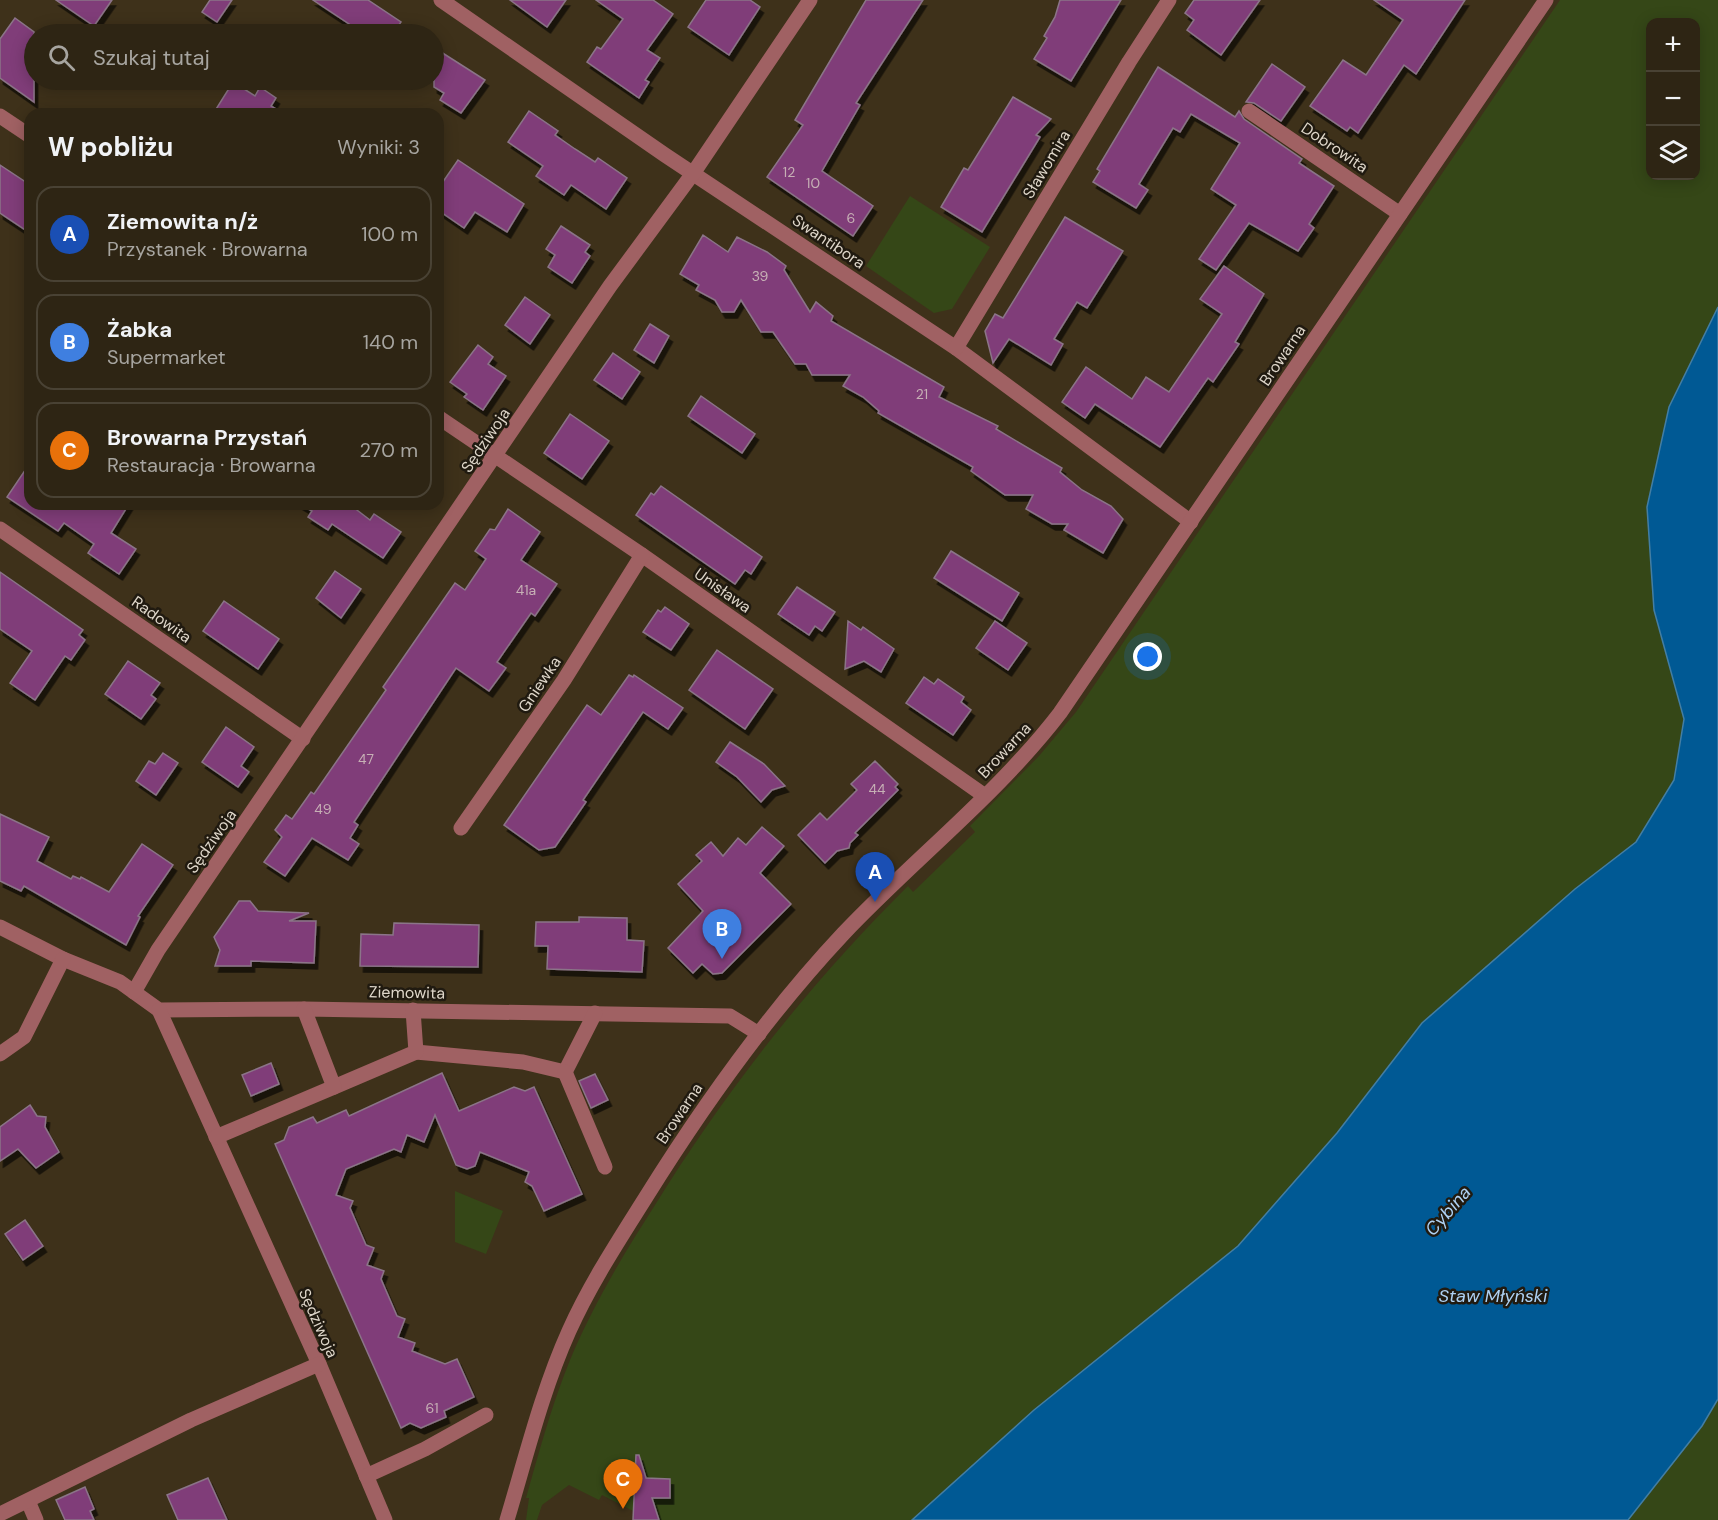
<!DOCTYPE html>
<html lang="pl">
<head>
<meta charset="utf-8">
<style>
  :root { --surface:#2e2514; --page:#362d1d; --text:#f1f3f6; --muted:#a7a5a0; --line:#494234; --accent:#b45309 }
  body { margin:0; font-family:"DM Sans",sans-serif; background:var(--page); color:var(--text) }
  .controls { position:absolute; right:18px; top:18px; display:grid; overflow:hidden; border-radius:12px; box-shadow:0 3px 15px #0003 }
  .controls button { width:54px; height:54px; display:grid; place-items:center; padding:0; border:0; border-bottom:2px solid var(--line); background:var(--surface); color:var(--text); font:30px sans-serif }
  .you { position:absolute; left:1148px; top:657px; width:21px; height:21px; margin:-15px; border:4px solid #fff; border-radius:50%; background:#1a73e8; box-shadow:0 0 0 9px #1a73e833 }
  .badge { display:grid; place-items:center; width:39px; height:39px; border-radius:50%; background:var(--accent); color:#fff; font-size:20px; font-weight:700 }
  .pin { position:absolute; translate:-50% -50px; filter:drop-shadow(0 2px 3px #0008) }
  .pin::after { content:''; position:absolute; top:32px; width:21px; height:18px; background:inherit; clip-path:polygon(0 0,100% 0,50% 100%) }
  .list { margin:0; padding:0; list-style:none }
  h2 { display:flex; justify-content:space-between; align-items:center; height:78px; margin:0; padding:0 24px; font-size:26px }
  h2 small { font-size:20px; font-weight:400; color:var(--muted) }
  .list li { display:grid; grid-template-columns:39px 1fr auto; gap:18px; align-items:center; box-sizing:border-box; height:96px; margin:0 12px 12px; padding:0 12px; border:2px solid var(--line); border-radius:18px }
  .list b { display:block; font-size:22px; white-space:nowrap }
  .list p { margin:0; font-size:20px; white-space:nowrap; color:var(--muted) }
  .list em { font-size:20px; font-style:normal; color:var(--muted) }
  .icon { flex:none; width:33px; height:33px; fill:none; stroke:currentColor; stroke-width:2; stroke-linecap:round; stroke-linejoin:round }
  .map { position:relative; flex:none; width:1718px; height:1520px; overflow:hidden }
  .search { position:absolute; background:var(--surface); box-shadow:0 3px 15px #0003; left:24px; top:24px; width:420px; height:66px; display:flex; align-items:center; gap:15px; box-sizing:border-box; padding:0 21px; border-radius:33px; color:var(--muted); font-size:22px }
  .panel { position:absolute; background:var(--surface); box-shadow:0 3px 15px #0003; left:24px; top:108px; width:420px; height:402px; border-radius:18px }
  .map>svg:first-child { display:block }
  .green { fill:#354717; fill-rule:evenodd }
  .water { fill:#005994; stroke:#437ea4; stroke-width:1.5 }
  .building { fill:#803e79; stroke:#8b7488; stroke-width:1.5; filter:url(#shadow) }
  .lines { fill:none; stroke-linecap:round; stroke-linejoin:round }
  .minor { stroke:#a06163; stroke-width:15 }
  .labels { text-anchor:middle; stroke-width:5; stroke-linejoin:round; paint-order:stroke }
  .number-label { font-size:14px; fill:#c6b0b5 }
  .street-label { font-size:16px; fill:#ded6c9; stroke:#201a10 }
  .water-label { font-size:18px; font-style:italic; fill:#aed1f3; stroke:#201a10 }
</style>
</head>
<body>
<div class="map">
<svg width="1718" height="1520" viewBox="0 0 1718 1520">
  <defs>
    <filter id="shadow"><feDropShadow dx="3.5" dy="6" stdDeviation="0" flood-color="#0009"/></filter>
  </defs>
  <rect width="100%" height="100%" fill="#3e311a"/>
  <g class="green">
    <path d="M1560 0H1718V307L1669 407 1654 610 1684 719 1674 780 1636 842 1575 889 1422 1023 1337 1133 1238 1246 1034 1410 912 1520H659L637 1513 602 1495 599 1500 569 1485 542 1505 537 1520H526L529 1498H526C539 1452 552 1404 570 1360 593 1305 623 1255 655 1205 727 1089 810 983 908 886L913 892 975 832 970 826 1039 756 1076 712ZM1650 22H1696V176H1650Z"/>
    <path d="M910 196 990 247 952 309 934 313 866 266Z"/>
    <path d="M455 1191 503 1211 486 1254 455 1242Z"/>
    <path d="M1718 1399V1520H1628L1702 1426Z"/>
  </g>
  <path class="water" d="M1718 307V1399L1702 1426 1628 1520H912L1034 1410 1238 1246 1337 1133 1422 1023 1575 889 1636 842 1674 780 1684 719 1654 610 1647 507 1669 407Z"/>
  <g class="building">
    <path d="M56 0H112L94 26Z"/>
    <path d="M210 0H232L217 22 202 12Z"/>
    <path d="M313 0H368L401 22 393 34H342L349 24Z"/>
    <path d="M510 0H566L547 27Z"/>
    <path d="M596 0H653L673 14 647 50 660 58 645 80 649 82 639 98 587 62 597 47 601 49 623 19Z"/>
    <path d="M706 0H750L760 7 729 55 688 27Z"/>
    <path d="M866 0H923L856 103 860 105 822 171 873 206 853 236 767 177 803 125 795 120Z"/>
    <path d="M1060 0H1121L1071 81 1034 59 1047 38 1044 36 1055 17Z"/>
    <path d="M1194 0H1260L1221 55 1187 30 1194 20 1185 13Z"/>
    <path d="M1374 0H1465L1416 74 1404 65 1358 133 1350 127 1347 131 1310 106 1343 60 1366 75 1403 20Z"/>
    <path d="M15 18 34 32V102L0 78V39Z"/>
    <path d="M441 52 485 80 461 113 440 100 444 93 434 87V63Z"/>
    <path d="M1272 64 1305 87 1281 121 1254 103 1246 102Z"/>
    <path d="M1158 67 1235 117 1239 111 1244 119 1302 159 1299 163 1334 186 1309 224 1314 228 1298 251 1249 223 1216 270 1199 259 1236 205 1211 189 1240 143 1191 114 1180 132 1173 128 1139 184 1148 190 1136 208 1093 182 1100 171 1097 169Z"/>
    <path d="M233 82 255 96 260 87 276 98 271 106 284 114H213Z"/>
    <path d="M1013 97 1051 119 1036 135 1040 137 982 232 941 207 964 168 968 170Z"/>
    <path d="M529 111 558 131 555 135 575 149 595 162 598 158 627 178 606 209 571 185 564 195 536 176 543 166 508 142Z"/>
    <path d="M458 160 524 204 507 232 475 212 464 228 438 210V189Z"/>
    <path d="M0 165 30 185V233L0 213Z"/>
    <path d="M1065 217 1123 251 1087 308 1077 302 1054 339 1063 344 1051 365 1009 339 993 363 985 331 995 314 1003 318Z"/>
    <path d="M561 226 590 245 585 252 590 256 572 283 548 267 555 255 546 249Z"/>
    <path d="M703 235 728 252 737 237 767 252 786 266 784 270 810 312 816 302 833 316 831 321 944 387 939 397 998 426 996 429 1062 468 1060 472 1082 490 1111 506 1123 519 1103 553 1064 530 1068 524H1052L1026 509 1033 495H1005L971 471 973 467 878 413 879 411 863 397 843 386 850 375H812L806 364H795L773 332H761L741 300 734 312H722L715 300 696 290 699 285 680 274Z"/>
    <path d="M1224 266 1264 294 1235 342 1239 344 1213 382 1208 378 1160 447 1095 404 1085 418 1062 402 1086 367 1132 399 1146 377 1169 392 1222 314 1200 299Z"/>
    <path d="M525 297 550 315 530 344 505 325Z"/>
    <path d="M650 324 669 336 654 363 634 350Z"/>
    <path d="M478 345 493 357 488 364 506 376 483 410 464 397 467 394 450 382Z"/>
    <path d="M613 353 640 372 622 399 594 380Z"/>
    <path d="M701 396 755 434 742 453 688 416Z"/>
    <path d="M570 414 609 441 582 479 544 453Z"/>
    <path d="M30 463V504H129L111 533 136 549 119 574 88 553 94 544 64 523 58 531 7 497Z"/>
    <path d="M661 486 762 557 751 574 745 570 735 584 636 515 651 493 654 495Z"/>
    <path d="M300 504H349L370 520 374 514 401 532 383 558 332 524 328 530 308 517 312 511Z"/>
    <path d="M508 509 540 532 521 560 557 584 535 616 531 613 497 662 506 668 489 691 456 668 354 822 358 825 350 838 359 844 348 860 312 838 285 876 264 862 282 837 275 830 286 815 292 819 311 792 314 794 386 690 383 687 455 583 465 590 486 559 475 551 490 529 495 530Z"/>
    <path d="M951 551 1019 593 1002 621 934 578Z"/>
    <path d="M335 571 361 589 341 618 316 598Z"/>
    <path d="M0 572 83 630 79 635 85 640 71 660 65 656 35 700 10 683 32 651 0 629Z"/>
    <path d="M797 587 835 612 822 631 815 626 809 635 778 614Z"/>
    <path d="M224 601 279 639 258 669 203 631Z"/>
    <path d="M665 607 689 624 671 650 643 632 658 610 661 612Z"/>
    <path d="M848 621 861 630 863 627 894 649 881 672 864 661 845 669Z"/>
    <path d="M995 621 1027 643 1008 670 976 648Z"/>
    <path d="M717 650 773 689 745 729 689 690Z"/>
    <path d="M128 661 160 683 151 695 156 699 141 719 105 694Z"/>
    <path d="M629 675 633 677 634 675 683 708 668 729 643 712 583 800 586 802 555 847 539 850 504 825 587 705 601 715Z"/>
    <path d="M924 677 934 684 938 679 964 697 961 702 971 710 953 735 906 703Z"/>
    <path d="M226 727 254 747 241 766 249 772 238 787 202 762Z"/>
    <path d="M730 742 764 764 785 786 772 790 761 802 737 777 716 762Z"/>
    <path d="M163 753 178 763 156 795 136 781 149 761 155 764Z"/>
    <path d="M875 761 898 784 895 787 898 790 855 833 858 835 850 843 849 848 837 851 825 863 798 835 820 813 827 820 857 790 851 784Z"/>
    <path d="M0 814 49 837 37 861 71 879 73 876 80 879 81 877 109 892 142 844 173 865 138 916 140 917 126 945 24 886 21 891 0 881Z"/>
    <path d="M762 827 784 846 760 873 791 904 722 973 713 974 702 964 693 973 668 948 703 911 678 884 702 861 696 855 711 842 723 856 738 838 746 845Z"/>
    <path d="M239 901H250L258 911 309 913 289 921H316L314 963 251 961V966H215L220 950 214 937Z"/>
    <path d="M579 917 627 918V940L644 941 642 972 547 969 548 946H535L536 922H579Z"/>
    <path d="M394 923 479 925 478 967 360 966 361 934 393 935Z"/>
    <path d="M271 1063 279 1084 251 1096 242 1075Z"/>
    <path d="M442 1073 459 1111 514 1087 525 1091 534 1087 582 1194 544 1211 532 1186 525 1182 529 1172 480 1152 475 1166 467 1169 456 1165 435 1115 424 1142 407 1135 401 1152 394 1149 346 1169 336 1195 353 1201 350 1208 366 1245 374 1248 367 1265 384 1271 381 1279 397 1316 405 1319 398 1337 415 1343 412 1351 445 1364 457 1359 474 1397 444 1411 446 1417 421 1428 410 1423 401 1428 275 1144 284 1140 289 1127 313 1117 317 1123 346 1110 349 1116Z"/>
    <path d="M595 1074 608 1100 591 1108 579 1081Z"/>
    <path d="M30 1105 37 1116 46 1117 45 1127 59 1152 36 1168 18 1149 0 1161V1127Z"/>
    <path d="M25 1220 43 1246 23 1260 5 1234Z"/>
    <path d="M636 1455H639L646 1478 670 1479V1498H652L659 1520H633Z"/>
    <path d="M208 1478 227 1520H178L167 1495Z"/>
    <path d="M85 1487 94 1509 90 1511 94 1520H65L56 1500Z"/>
  </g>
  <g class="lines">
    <g class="minor">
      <path d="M441 0 665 155 956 348 1191 522"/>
      <path d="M1249 111 1400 214"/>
      <path d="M0 116 30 136"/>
      <path d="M956 348 1129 62 1169 0"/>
      <path d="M438 417 642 555 985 796"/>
      <path d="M0 529 303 739"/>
      <path d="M461 828 564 680 642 555"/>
      <path d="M0 927 63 959 120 982 159 1010 304 1009 730 1016 759 1034"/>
      <path d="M134 992 158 950 610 286 694 172 810 0"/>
      <path d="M159 1010 319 1364 385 1520"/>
      <path d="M416 1052 523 1062 565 1072 595 1013"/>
      <path d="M0 1054 24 1037 63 959"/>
      <path d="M565 1072 605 1167"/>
      <path d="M334 1087 416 1052 413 1010"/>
      <path d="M216 1137 334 1087 304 1009"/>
      <path d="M366 1476 425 1449 486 1415"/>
      <path d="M28 1501 36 1520"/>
      <path d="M0 1514 191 1420 319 1364"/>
      <path d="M507 1520C526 1457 542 1391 569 1331 590 1284 619 1240 646 1197 704 1104 768 1014 843 934 914 859 997 795 1060 713L1546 0"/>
    </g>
  </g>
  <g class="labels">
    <g class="number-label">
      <text x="789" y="177">12</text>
      <text x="813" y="188">10</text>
      <text x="851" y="223">6</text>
      <text x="760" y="281">39</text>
      <text x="922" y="399">21</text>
      <text x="526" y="595">41a</text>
      <text x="366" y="764">47</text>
      <text x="877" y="794">44</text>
      <text x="323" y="814">49</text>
      <text x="432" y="1413">61</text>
    </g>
    <g class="street-label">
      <text transform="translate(1335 147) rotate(34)" y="6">Dobrowita</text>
      <text transform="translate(1046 164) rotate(-59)" y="6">Sławomira</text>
      <text transform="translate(829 241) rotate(34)" y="6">Swantibora</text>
      <text transform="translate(1282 355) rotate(-56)" y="6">Browarna</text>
      <text transform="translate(485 440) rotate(-56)" y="6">Sędziwoja</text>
      <text transform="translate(723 590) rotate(35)" y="6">Unisława</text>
      <text transform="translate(162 619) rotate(35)" y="6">Radowita</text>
      <text transform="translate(539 684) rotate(-56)" y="6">Gniewka</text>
      <text transform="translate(1004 750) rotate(-47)" y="6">Browarna</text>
      <text transform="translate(211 841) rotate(-55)" y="6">Sędziwoja</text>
      <text transform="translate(407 992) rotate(1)" y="6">Ziemowita</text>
      <text transform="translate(679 1113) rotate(-56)" y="6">Browarna</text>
      <text transform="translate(319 1323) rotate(66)" y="6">Sędziwoja</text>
    </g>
    <g class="water-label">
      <text transform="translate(1448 1211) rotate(-49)" y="6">Cybina</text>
      <text x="1493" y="1302">Staw Młyński</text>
    </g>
  </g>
</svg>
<div class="controls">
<button>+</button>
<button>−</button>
<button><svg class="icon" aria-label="layers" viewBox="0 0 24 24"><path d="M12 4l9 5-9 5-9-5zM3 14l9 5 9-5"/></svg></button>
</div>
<div class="you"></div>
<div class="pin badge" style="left:875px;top:902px;background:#1a4fb4">A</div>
<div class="pin badge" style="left:722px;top:959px;background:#3f7fe0">B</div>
<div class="pin badge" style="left:623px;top:1509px;background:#e8710a">C</div>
<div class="search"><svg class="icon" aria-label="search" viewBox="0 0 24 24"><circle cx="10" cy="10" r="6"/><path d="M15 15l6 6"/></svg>Szukaj tutaj</div>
<section class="panel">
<h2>W pobliżu<small>Wyniki: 3</small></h2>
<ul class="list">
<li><span class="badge" style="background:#1a4fb4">A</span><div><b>Ziemowita n/ż</b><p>Przystanek · Browarna</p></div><em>100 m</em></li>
<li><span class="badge" style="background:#3f7fe0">B</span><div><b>Żabka</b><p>Supermarket</p></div><em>140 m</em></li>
<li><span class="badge" style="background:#e8710a">C</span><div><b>Browarna Przystań</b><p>Restauracja · Browarna</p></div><em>270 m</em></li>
</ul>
</section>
</div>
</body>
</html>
